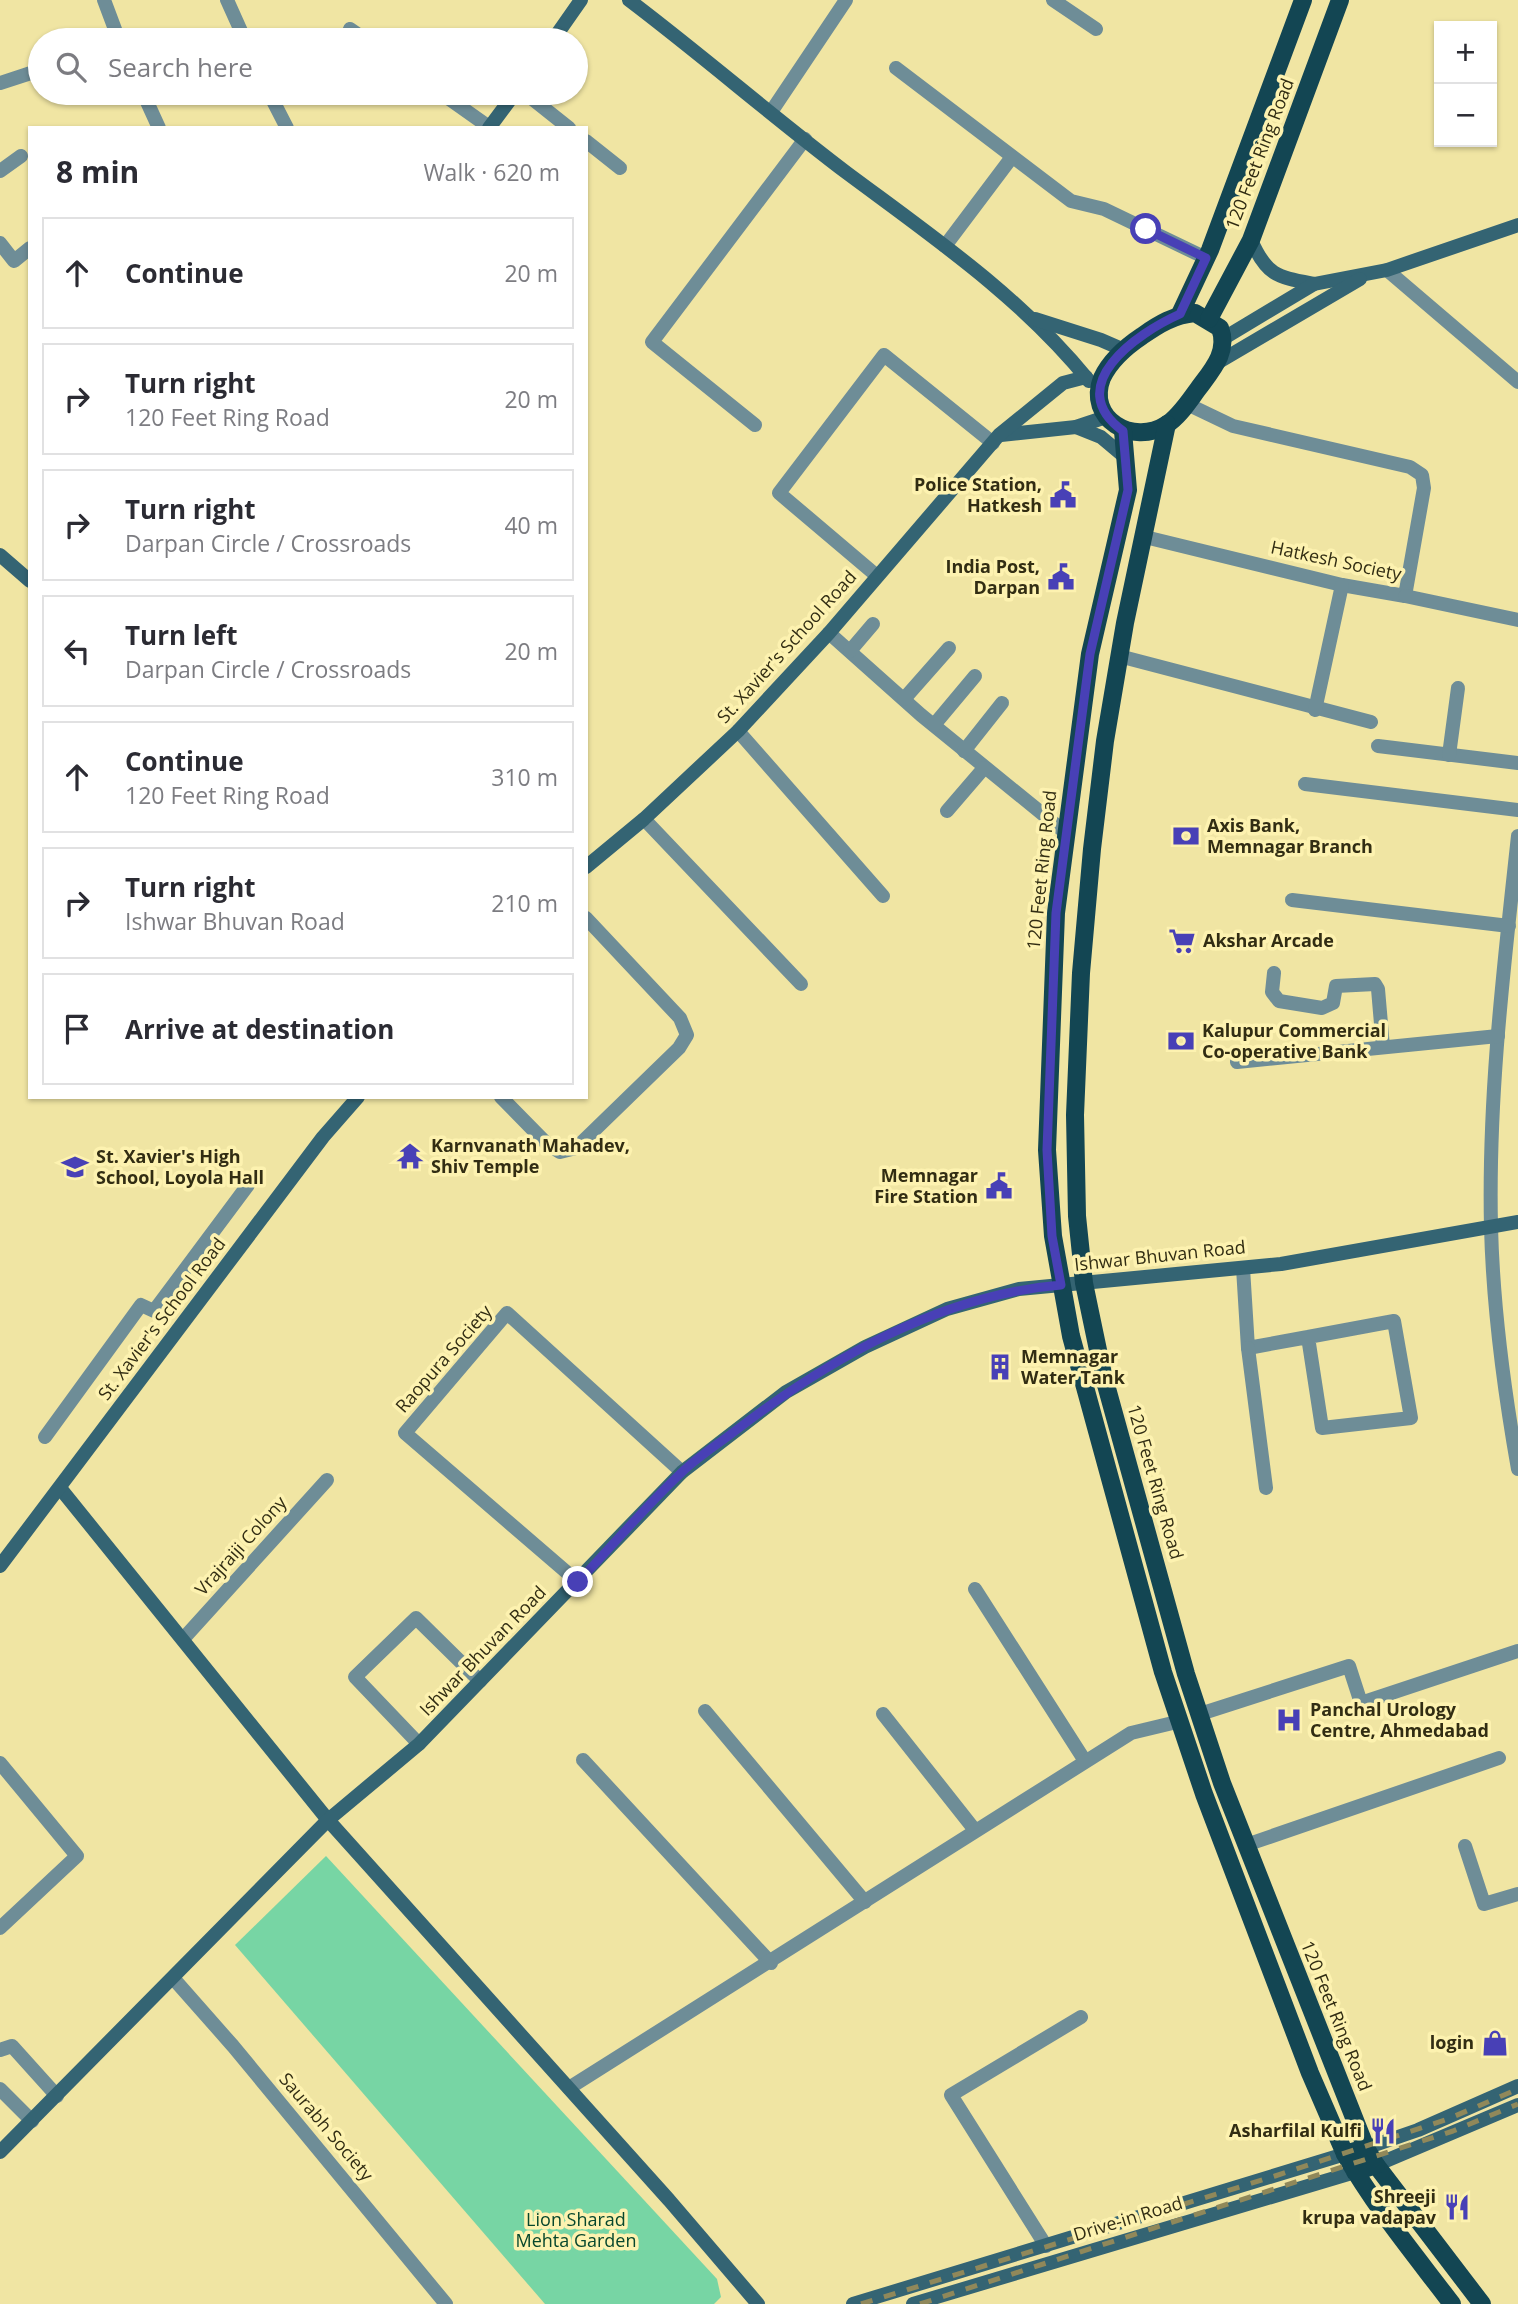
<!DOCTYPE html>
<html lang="en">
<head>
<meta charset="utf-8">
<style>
  :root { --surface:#fff; --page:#f7f7f7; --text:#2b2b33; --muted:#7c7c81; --line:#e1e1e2 }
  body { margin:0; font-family:"Open Sans",sans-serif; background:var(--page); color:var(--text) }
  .controls { position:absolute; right:21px; top:21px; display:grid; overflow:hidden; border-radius:0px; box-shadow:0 2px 5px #0004 }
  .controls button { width:63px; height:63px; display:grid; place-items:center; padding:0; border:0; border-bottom:2px solid var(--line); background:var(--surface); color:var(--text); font:35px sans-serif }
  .stop { position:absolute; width:21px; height:21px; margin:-16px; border:5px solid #4840b6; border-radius:50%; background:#fff }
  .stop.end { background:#4840b6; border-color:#fff; box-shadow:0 2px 7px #0008 }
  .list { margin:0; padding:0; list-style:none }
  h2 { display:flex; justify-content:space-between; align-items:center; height:91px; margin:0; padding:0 28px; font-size:30px }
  h2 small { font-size:23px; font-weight:400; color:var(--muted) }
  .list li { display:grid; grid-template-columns:46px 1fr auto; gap:21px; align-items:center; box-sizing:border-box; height:112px; margin:0 14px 14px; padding:0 14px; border:2px solid var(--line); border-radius:0px }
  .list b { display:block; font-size:26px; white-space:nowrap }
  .list p { margin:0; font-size:23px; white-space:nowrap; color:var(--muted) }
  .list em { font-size:23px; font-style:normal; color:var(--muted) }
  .icon { flex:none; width:38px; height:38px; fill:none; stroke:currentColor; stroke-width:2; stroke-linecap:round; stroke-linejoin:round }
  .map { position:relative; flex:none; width:1518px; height:2304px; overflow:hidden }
  .search { position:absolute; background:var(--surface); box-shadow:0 2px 5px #0004; left:28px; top:28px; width:560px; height:77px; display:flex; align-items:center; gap:18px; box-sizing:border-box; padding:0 24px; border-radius:38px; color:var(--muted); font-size:26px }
  .panel { position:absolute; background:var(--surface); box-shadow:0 2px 5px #0004; left:28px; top:126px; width:560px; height:973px; border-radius:0px }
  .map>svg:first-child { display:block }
  .green { fill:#77d5a4 }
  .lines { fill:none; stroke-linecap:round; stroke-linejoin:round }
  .street { stroke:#6e8d97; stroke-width:14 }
  .secondary { stroke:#346473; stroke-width:14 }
  .primary { stroke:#134653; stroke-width:18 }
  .rail { stroke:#90885a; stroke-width:5; stroke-dasharray:12 12; stroke-linecap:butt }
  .route { stroke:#4840b6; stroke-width:9 }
  .labels { text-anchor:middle; stroke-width:7; stroke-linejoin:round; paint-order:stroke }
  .street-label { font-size:18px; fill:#322d13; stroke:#fdf2b0 }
  .poi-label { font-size:18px; font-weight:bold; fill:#322d13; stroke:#fdf2b0; text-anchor:start }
  .park-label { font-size:18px; fill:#07472d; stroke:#fdf2b0 }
</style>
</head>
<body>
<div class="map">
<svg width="1518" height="2304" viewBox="0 0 1518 2304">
  <rect width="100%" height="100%" fill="#f0e5a3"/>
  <path class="green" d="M326 1856 717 2279 721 2297 714 2304H545L235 1945Z"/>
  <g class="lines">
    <g class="street">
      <path d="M104 0 119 40"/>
      <path d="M227 0 245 40"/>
      <path d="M1053 0 1096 29"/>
      <path d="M350 29 366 40"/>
      <path d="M896 68 1071 201 1104 209 1206 258"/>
      <path d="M0 83 40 70"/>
      <path d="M143 93 159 128"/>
      <path d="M269 93 287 128"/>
      <path d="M441 93 489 127"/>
      <path d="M525 93 569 128"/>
      <path d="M771 112 846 0"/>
      <path d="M586 141 620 168"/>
      <path d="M0 171 21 156"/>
      <path d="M0 243 14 261 30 248"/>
      <path d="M945 246 1012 157"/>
      <path d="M1387 270 1518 382"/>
      <path d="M755 425 652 342 805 139"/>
      <path d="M1145 537 1342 585 1405 596 1424 488 1422 475 1410 467 1233 426 1187 404"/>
      <path d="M877 576 779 493 884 355 993 443"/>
      <path d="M1405 596 1518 620"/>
      <path d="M829 633 921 715 1066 833"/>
      <path d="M850 651 873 624"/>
      <path d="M1119 656 1371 722"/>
      <path d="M904 699 949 648"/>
      <path d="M1315 710 1342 585"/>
      <path d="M934 725 975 676"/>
      <path d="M738 731 883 896"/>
      <path d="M1378 746 1518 763"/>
      <path d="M964 751 1002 703"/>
      <path d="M1449 755 1458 688"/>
      <path d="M1305 784 1518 810"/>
      <path d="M947 811 984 768"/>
      <path d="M644 819 801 984"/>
      <path d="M1518 836C1504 965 1488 1096 1491 1227 1493 1307 1504 1390 1518 1469"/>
      <path d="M1292 900 1509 926"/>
      <path d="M1274 973 1272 992 1279 1001 1322 1008 1333 1003 1336 986 1375 984 1378 989 1383 1047"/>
      <path d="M1237 1062 1498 1036"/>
      <path d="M501 1097 547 1144 560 1152 576 1148 679 1048 687 1035 680 1018 586 918"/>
      <path d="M1243 1268 1248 1348 1308 1337 1322 1428 1411 1418 1394 1321 1308 1337"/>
      <path d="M1248 1348 1266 1488"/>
      <path d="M45 1437 141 1305 154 1311 248 1185"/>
      <path d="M578 1582 405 1433 507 1313 682 1472"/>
      <path d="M975 1589 1085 1761"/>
      <path d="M184 1638 327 1480"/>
      <path d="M705 1711 865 1902"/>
      <path d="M883 1714 974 1829"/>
      <path d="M1200 1714 1349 1666 1361 1703 1518 1651"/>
      <path d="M419 1744 355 1677 416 1618 480 1681"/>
      <path d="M583 1760 771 1963"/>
      <path d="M0 1763 77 1856 0 1928"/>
      <path d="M1246 1845 1499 1758"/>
      <path d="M1465 1846 1484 1904 1518 1894"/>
      <path d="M173 1978 233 2046 446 2304"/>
      <path d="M0 2050 12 2046 57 2096"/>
      <path d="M569 2088 1131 1733 1181 1721"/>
      <path d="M0 2089 32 2121"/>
      <path d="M1046 2246 951 2095 1081 2017"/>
    </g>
    <g class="secondary">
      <path d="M629 0C703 56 773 117 847 173 933 237 1021 297 1089 381"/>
      <path d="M553 40 581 0"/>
      <path d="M489 128 515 93"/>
      <path d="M1251 240C1267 276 1277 277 1314 284"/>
      <path d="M1035 319 1101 340 1124 350"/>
      <path d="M1224 338 1314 284 1387 270 1518 225"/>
      <path d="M1217 363 1360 279"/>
      <path d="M1076 427 1101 437 1126 458"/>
      <path d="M1001 435 1076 427 1106 417"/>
      <path d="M0 555 30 581"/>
      <path d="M586 867 644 819 738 731 829 633 999 435 1063 383 1086 377"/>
      <path d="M60 1488 328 1820 669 2200 758 2304"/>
      <path d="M0 1566 323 1137 358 1097"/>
      <path d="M1366 2148 1418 2130 1518 2086"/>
      <path d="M0 2152 328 1820 419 1744 682 1472 786 1392 865 1347 947 1309 1019 1289 1281 1264 1518 1222"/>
      <path d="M1376 2165 1518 2105"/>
      <path d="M853 2304 1345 2154"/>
      <path d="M913 2304 1355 2172"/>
    </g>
    <g class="primary">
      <path d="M1195 313 1220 328C1229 352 1212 370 1198 389 1189 401 1179 417 1166 425 1133 446 1086 419 1102 378 1110 361 1127 346 1142 336 1159 324 1174 315 1195 313Z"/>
      <path d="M1180 314 1210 250 1303 0"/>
      <path d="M1209 319 1251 240 1340 0"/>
      <path d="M1167 424 1125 623 1105 741 1092 849 1081 973 1075 1115 1077 1216 1084 1283 1103 1374 1186 1674 1222 1783 1366 2148"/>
      <path d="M1123 431 1128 490 1090 654 1056 913 1047 1150 1053 1236 1071 1336 1163 1672 1204 1794 1310 2073 1345 2154"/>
      <path d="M1376 2165 1482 2304"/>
      <path d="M1355 2172 1376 2165 1366 2148 1345 2154C1375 2207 1415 2255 1452 2304"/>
    </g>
    <g class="rail">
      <path d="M861 2304 1275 2176 1448 2119 1518 2089"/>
      <path d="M920 2304 1453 2131 1518 2104"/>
    </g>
  </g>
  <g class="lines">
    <path class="route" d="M578 1582C612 1546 644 1508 680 1474 696 1458 717 1445 735 1431 829 1359 940 1295 1061 1285L1052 1236 1047 1150 1056 913 1090 654 1128 490 1123 431C1061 386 1137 333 1180 314L1206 258 1146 229"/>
  </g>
  <defs>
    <g id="civic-bare" transform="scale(2.1)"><path d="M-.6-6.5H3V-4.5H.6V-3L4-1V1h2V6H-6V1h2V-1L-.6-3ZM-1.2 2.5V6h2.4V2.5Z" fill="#4840b6" stroke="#fdf2b0" stroke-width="2.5" paint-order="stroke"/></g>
    <g id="bank-bare" transform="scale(2.1)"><path d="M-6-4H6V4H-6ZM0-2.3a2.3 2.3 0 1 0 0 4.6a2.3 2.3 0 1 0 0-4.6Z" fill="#4840b6" stroke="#fdf2b0" stroke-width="2.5" paint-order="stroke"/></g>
    <g id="supermarket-bare" transform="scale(2.1)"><path d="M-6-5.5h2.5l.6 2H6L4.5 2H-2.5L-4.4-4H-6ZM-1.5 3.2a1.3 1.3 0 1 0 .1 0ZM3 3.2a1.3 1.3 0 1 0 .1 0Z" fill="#4840b6" stroke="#fdf2b0" stroke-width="2.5" paint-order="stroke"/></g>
    <g id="temple-bare" transform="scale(2.1)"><path d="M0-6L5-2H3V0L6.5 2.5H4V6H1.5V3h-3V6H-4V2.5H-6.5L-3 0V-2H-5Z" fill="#4840b6" stroke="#fdf2b0" stroke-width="2.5" paint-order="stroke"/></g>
    <g id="school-bare" transform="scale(2.1)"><path d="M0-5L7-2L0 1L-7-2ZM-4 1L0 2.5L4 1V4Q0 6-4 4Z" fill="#4840b6" stroke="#fdf2b0" stroke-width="2.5" paint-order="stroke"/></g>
    <g id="building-bare" transform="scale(2.1)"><path d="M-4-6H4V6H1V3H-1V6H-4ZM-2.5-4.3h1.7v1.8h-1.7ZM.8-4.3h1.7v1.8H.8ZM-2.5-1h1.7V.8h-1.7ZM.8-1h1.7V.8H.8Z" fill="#4840b6" stroke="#fdf2b0" stroke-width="2.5" paint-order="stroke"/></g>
    <g id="hospital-bare" transform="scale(2.1)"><path d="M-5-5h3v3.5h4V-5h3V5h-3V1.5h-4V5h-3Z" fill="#4840b6" stroke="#fdf2b0" stroke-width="2.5" paint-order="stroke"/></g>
    <g id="shop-bare" transform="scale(2.1)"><path d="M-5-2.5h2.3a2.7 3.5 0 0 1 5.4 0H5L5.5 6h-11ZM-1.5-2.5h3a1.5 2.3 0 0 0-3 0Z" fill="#4840b6" stroke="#fdf2b0" stroke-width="2.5" paint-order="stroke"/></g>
    <g id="restaurant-bare" transform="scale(2.1)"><path d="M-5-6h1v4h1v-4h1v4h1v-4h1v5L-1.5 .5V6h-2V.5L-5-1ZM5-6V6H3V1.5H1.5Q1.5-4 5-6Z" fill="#4840b6" stroke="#fdf2b0" stroke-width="2.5" paint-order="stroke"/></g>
  </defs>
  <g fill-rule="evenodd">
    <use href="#civic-bare" x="1063" y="495"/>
    <use href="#civic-bare" x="1061" y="577"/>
    <use href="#bank-bare" x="1186" y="836"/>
    <use href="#supermarket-bare" x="1182" y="941"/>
    <use href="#bank-bare" x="1181" y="1041"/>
    <use href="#temple-bare" x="410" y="1156"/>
    <use href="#school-bare" x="75" y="1167"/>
    <use href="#civic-bare" x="999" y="1186"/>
    <use href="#building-bare" x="1000" y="1367"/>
    <use href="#hospital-bare" x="1289" y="1720"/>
    <use href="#shop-bare" x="1495" y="2043"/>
    <use href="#restaurant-bare" x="1383" y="2131"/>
    <use href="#restaurant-bare" x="1457" y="2207"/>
  </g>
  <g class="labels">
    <g class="street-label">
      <text transform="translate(1260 154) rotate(-69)" y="6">120 Feet Ring Road</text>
      <text transform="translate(1336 561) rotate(12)" y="6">Hatkesh Society</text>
      <text transform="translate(787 647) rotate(-48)" y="6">St. Xavier's School Road</text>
      <text transform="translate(1042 870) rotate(-84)" y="6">120 Feet Ring Road</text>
      <text transform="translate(1160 1256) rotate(-6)" y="6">Ishwar Bhuvan Road</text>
      <text transform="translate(162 1319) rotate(-53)" y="6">St. Xavier's School Road</text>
      <text transform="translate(444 1359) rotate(-49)" y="6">Raopura Society</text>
      <text transform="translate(1155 1482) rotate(74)" y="6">120 Feet Ring Road</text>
      <text transform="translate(241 1546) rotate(-48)" y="6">Vrajraiji Colony</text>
      <text transform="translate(483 1651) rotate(-46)" y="6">Ishwar Bhuvan Road</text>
      <text transform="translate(1336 2016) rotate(68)" y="6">120 Feet Ring Road</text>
      <text transform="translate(326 2127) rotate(50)" y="6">Saurabh Society</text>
      <text transform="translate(1128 2219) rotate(-17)" y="6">Drive-in Road</text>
    </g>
    <g class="poi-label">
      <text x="1042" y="491" text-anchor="end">Police Station,<tspan x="1042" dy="21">Hatkesh</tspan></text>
      <text x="1040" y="573" text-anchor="end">India Post,<tspan x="1040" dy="21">Darpan</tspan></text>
      <text x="1207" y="832">Axis Bank,<tspan x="1207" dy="21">Memnagar Branch</tspan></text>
      <text x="1203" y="947">Akshar Arcade</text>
      <text x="1202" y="1037">Kalupur Commercial<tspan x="1202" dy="21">Co-operative Bank</tspan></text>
      <text x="431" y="1152">Karnvanath Mahadev,<tspan x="431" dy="21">Shiv Temple</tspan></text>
      <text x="96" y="1163">St. Xavier's High<tspan x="96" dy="21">School, Loyola Hall</tspan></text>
      <text x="978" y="1182" text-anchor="end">Memnagar<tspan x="978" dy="21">Fire Station</tspan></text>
      <text x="1021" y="1363">Memnagar<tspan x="1021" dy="21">Water Tank</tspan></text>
      <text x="1310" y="1716">Panchal Urology<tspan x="1310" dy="21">Centre, Ahmedabad</tspan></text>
      <text x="1474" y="2049" text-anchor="end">login</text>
      <text x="1362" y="2137" text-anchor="end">Asharfilal Kulfi</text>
      <text x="1436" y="2203" text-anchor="end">Shreeji<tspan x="1436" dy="21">krupa vadapav</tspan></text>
    </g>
    <g class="park-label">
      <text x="576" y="2226">Lion Sharad<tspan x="576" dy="21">Mehta Garden</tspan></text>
    </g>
  </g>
</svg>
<div class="controls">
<button>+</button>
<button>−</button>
</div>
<div class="stop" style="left:1146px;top:229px"></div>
<div class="stop end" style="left:578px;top:1582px"></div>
<div class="search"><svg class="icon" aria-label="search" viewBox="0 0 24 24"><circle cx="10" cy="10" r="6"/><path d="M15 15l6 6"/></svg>Search here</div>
<section class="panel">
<h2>8 min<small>Walk · 620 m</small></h2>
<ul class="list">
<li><svg class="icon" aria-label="ahead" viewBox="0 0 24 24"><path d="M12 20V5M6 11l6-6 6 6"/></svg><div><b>Continue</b></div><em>20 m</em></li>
<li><svg class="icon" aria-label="right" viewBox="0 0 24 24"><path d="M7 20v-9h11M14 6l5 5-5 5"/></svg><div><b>Turn right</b><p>120 Feet Ring Road</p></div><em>20 m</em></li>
<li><svg class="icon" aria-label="right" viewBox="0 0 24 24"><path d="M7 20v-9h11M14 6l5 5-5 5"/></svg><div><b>Turn right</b><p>Darpan Circle / Crossroads</p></div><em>40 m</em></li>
<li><svg class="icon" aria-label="left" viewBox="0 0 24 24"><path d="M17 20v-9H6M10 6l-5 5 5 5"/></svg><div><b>Turn left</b><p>Darpan Circle / Crossroads</p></div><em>20 m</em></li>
<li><svg class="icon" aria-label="ahead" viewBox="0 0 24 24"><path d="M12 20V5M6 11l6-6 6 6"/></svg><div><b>Continue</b><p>120 Feet Ring Road</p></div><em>310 m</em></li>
<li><svg class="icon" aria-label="right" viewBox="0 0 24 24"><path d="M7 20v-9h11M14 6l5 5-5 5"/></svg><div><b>Turn right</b><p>Ishwar Bhuvan Road</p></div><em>210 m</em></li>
<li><svg class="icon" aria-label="arrive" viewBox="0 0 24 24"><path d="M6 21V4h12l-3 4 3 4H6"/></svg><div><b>Arrive at destination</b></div></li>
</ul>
</section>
</div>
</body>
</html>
